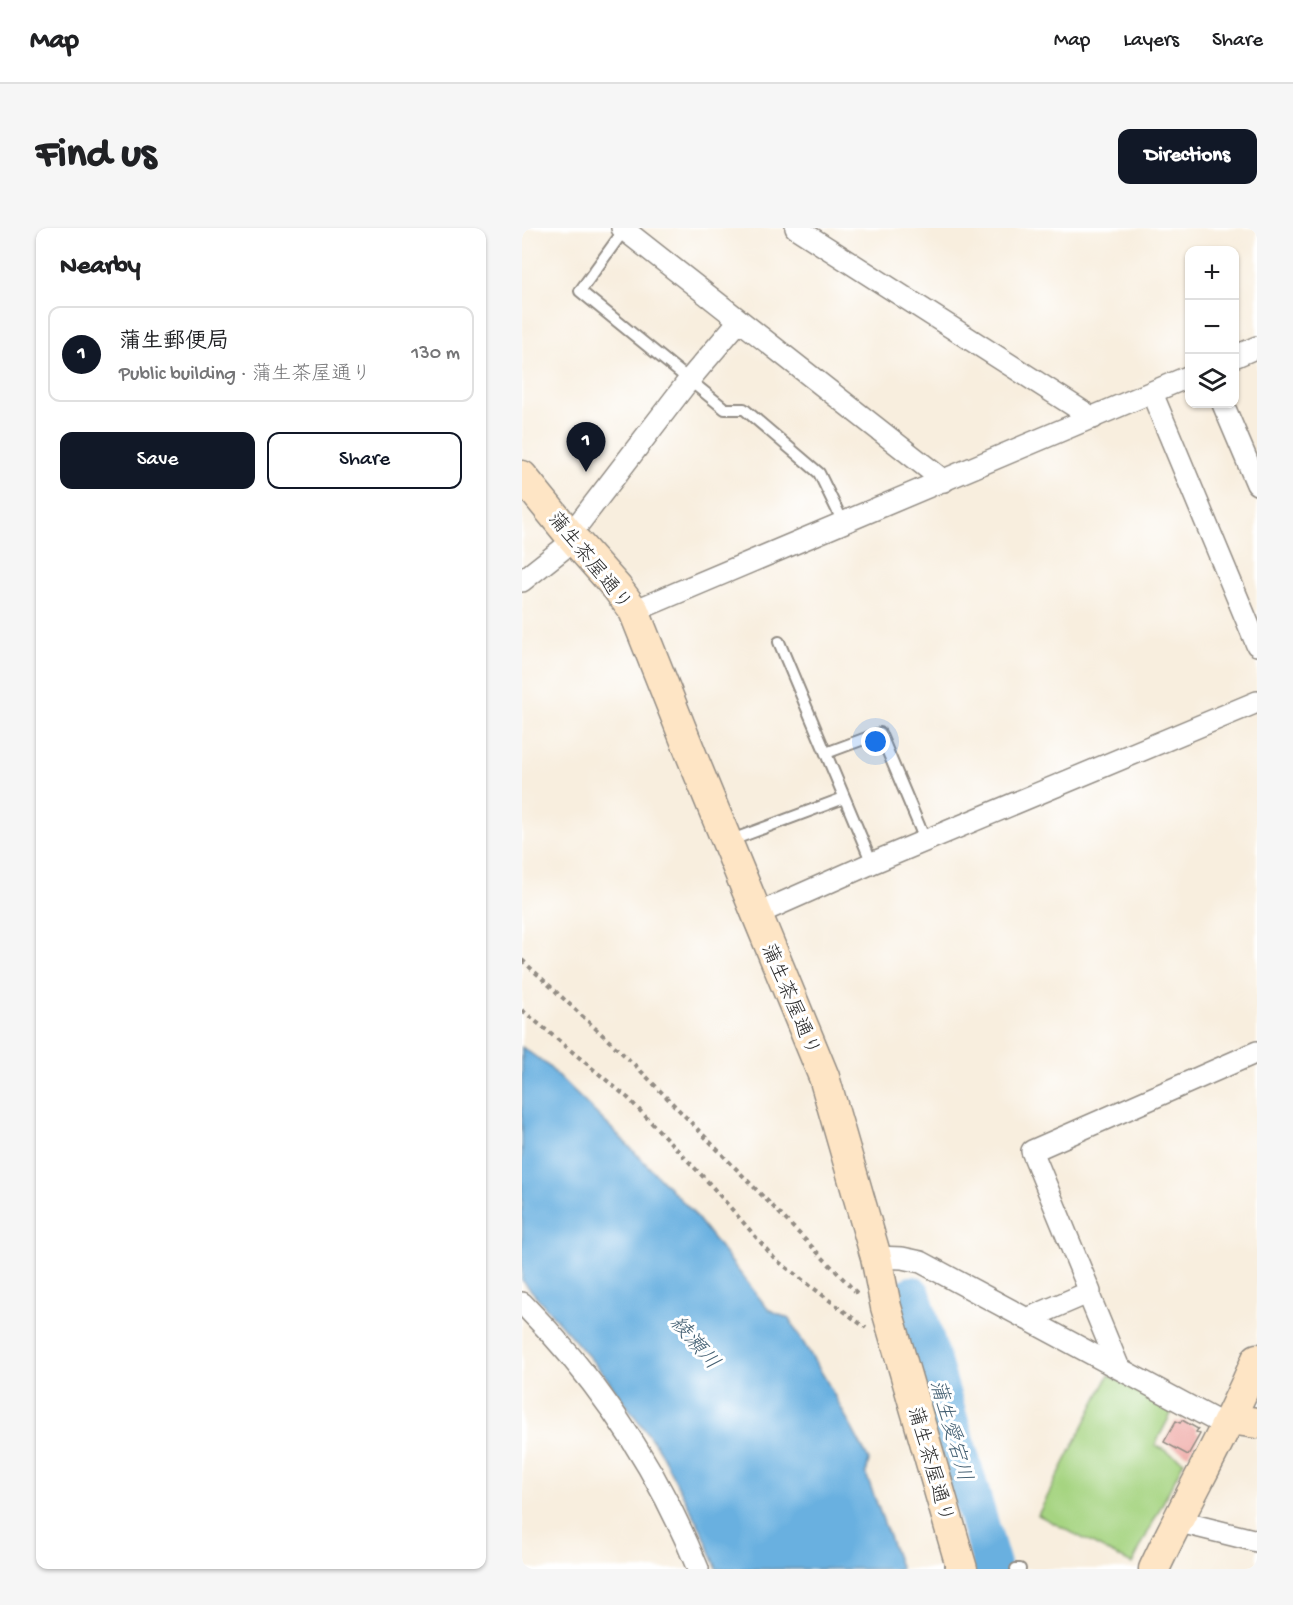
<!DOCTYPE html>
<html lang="en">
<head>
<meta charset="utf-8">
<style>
  :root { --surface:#fff; --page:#f6f6f6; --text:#202124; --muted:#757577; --line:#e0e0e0; --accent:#111827 }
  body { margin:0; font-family:"Gochi Hand","Klee One",sans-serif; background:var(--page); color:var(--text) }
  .controls { position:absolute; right:18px; top:18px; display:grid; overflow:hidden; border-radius:12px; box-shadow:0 2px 4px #0004 }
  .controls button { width:54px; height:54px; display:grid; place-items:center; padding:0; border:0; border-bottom:2px solid var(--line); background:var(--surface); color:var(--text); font:30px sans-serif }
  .you { position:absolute; left:354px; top:514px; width:21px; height:21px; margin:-15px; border:4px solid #fff; border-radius:50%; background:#1a73e8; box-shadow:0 0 0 9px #1a73e833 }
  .badge { display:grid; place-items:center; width:39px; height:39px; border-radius:50%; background:var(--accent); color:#fff; font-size:20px; font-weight:700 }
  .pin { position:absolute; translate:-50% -50px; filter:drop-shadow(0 2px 3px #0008) }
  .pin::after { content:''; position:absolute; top:32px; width:21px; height:18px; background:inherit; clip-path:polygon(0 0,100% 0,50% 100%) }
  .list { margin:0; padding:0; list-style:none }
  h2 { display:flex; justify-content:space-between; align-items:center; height:78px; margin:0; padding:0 24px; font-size:26px }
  h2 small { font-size:20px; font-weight:400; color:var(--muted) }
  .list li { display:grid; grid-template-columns:39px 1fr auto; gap:18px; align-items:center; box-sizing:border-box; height:96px; margin:0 12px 12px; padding:0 12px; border:2px solid var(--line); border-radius:12px }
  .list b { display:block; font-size:22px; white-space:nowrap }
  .list p { margin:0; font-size:20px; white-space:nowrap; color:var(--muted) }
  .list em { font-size:20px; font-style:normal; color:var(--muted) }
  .actions { display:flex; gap:12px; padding:18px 24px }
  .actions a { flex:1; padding:14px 0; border:2px solid var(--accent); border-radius:12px; text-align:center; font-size:21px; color:var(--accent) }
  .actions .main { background:var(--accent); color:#fff }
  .icon { flex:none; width:33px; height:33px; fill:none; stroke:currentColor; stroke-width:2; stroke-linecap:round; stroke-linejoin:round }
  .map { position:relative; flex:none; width:735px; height:1341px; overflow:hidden; border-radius:12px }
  header { display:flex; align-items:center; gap:36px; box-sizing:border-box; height:84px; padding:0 30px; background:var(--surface); border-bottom:2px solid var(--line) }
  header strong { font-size:28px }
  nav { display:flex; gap:33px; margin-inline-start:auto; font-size:21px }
  .intro { display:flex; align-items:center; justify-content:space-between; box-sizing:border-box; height:144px; padding:0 36px }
  h1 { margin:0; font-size:42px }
  .button { padding:15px 27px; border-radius:12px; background:var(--accent); color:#fff; font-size:21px; font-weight:700 }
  main { display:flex; gap:36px; padding:0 36px }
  aside { flex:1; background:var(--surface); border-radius:12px; box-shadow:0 2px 4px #0004 }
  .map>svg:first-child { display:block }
  .green { fill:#a6d481; stroke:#688056; stroke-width:1.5 }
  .water { fill:#69b0e0; stroke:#4a6e86; stroke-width:1.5 }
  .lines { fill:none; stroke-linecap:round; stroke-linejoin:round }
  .river { stroke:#69b0e0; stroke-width:38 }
  .building { fill:#efaba7 }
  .lane-casing { stroke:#928c84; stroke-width:14 }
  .street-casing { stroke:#928c84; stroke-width:24 }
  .secondary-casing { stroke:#928c84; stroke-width:33 }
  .path { stroke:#928c84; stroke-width:4; stroke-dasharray:4.5 4.5; stroke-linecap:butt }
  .lane { stroke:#fff; stroke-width:10 }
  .street { stroke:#fff; stroke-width:21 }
  .secondary { stroke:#fee5c5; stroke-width:30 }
  .labels { text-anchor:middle; stroke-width:6; stroke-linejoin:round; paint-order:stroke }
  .street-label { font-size:20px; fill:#2b2b2b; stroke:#fff }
  .water-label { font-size:21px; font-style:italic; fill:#446073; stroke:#fff }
</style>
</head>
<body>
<header>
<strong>Map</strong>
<nav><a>Map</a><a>Layers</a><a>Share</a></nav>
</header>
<div class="intro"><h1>Find us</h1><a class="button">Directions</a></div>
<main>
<aside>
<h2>Nearby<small></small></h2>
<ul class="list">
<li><span class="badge">1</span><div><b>蒲生郵便局</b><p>Public building · 蒲生茶屋通り</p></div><em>130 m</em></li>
</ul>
<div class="actions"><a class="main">Save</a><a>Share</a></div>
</aside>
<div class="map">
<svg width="735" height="1341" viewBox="0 0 735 1341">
  <rect width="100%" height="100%" fill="#fff"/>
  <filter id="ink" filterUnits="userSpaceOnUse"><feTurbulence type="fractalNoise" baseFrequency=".0167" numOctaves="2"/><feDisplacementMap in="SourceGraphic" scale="12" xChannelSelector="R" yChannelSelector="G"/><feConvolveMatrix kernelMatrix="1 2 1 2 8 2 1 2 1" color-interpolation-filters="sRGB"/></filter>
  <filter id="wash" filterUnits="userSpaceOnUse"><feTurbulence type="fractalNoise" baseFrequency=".008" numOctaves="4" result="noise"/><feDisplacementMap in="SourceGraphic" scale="24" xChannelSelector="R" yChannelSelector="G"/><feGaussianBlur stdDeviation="1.35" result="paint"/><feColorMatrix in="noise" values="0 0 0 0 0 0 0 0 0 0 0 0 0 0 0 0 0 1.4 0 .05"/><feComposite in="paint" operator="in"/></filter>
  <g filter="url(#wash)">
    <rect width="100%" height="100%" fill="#f8eede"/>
    <path class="green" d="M587 1147 651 1182 633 1217 662 1233 610 1336 516 1287Z"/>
    <path class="water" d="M0 819 25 837 89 900 169 982 246 1081 267 1091 303 1150 347 1232 344 1246 379 1341H195L181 1305 136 1220 81 1145 0 1052Z"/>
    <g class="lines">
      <path class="river" d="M390 1067 470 1337"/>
    </g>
    <g id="blocks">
      <path class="building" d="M660 1192 676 1201 674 1204 678 1206 666 1227 642 1214 654 1193 658 1195Z"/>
    </g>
  </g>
  <g filter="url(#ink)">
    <use href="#blocks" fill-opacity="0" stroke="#928c84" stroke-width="1.5"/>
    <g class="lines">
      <g class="lane-casing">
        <g id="lane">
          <path d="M102 2 58 63 203 181H222L297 245 321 294"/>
          <path d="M257 414 350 635"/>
          <path d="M304 525 358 505 404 614"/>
          <path d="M207 613 322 570"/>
          <path d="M494 1341H498"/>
        </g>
      </g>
      <g class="street-casing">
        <g id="street">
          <path d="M100 0 422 253"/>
          <path d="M274 0 571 190"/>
          <path d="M712 129 735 119"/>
          <path d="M630 165 735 417"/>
          <path d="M701 176 735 256"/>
          <path d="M48 307 167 152 217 93"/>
          <path d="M0 353 52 312"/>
          <path d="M112 383 668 148"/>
          <path d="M235 686 350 635 735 474"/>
          <path d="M354 1029 380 1030 399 1034 704 1198"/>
          <path d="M566 1065 597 1140"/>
          <path d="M0 1075C76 1152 136 1241 176 1341"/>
          <path d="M505 1091 568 1064 510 923 735 824"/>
          <path d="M654 1293 735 1313"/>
        </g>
      </g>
      <g class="secondary-casing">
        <g id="secondary">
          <path d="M0 248 48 307 95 360 112 383 171 531 302 849 354 1029 364 1079 440 1341"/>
          <path d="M708 1191 735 1195"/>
          <path d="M632 1341C665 1270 705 1203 735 1131"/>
        </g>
      </g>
      <g class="path">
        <path d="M0 732 115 839 336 1066"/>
        <path d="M0 782 106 870 187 955 253 1031 344 1100"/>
      </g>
      <use href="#lane" class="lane"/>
      <use href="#street" class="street"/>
      <use href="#secondary" class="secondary"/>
    </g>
  </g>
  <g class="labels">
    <g class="street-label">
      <text transform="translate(69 332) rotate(51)" y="7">蒲生茶屋通り</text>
      <text transform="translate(270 771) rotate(67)" y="7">蒲生茶屋通り</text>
      <text transform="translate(410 1236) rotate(74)" y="7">蒲生茶屋通り</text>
    </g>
    <g class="water-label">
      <text transform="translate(174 1114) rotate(49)" y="7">綾瀬川</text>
      <text transform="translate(430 1202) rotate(74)" y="7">蒲生愛宕川</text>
    </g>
  </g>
</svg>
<div class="controls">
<button>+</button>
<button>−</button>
<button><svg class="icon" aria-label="layers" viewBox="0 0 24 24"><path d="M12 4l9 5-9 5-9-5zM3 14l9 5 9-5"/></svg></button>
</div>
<div class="you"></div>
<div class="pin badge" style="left:64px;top:244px">1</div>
</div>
</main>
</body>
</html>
